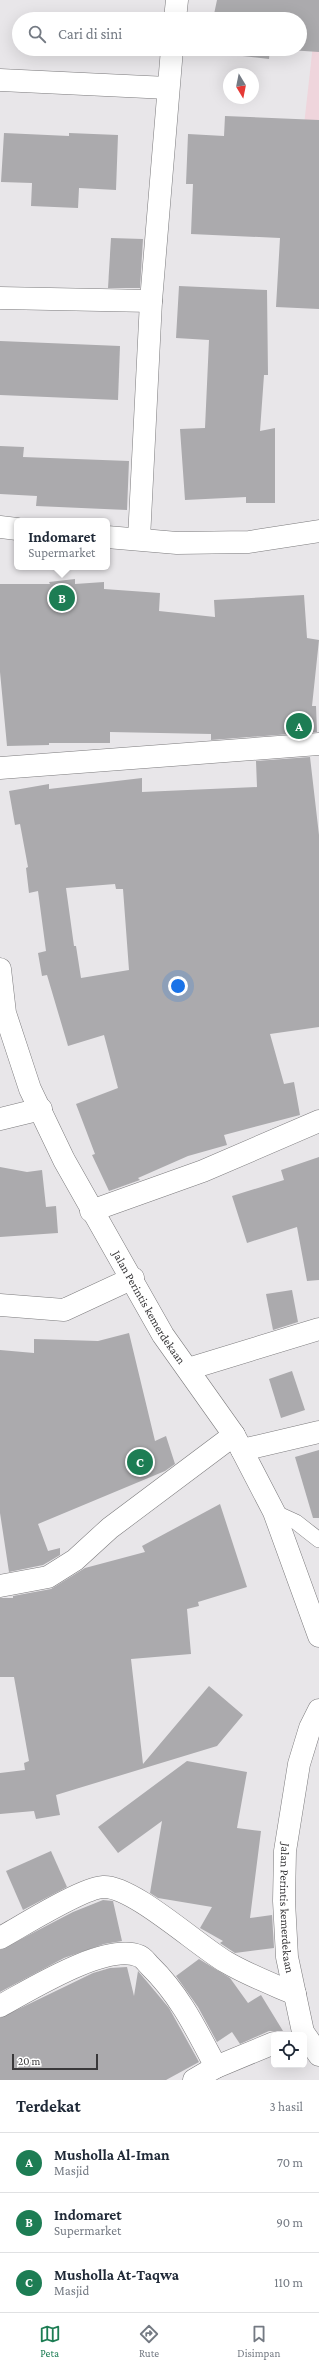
<!DOCTYPE html>
<html lang="id">
<head>
<meta charset="utf-8">
<style>
  :root { --surface:#fff; --page:#f2f2f3; --text:#1f2937; --muted:#747a83; --line:#e0e1e3; --accent:#1d7d54 }
  body { margin:0; font-family:"Crimson Pro",serif; background:var(--page); color:var(--text) }
  .controls { position:absolute; right:12px; bottom:12px; display:grid; overflow:hidden; border-radius:6px; box-shadow:0 4px 16px #0002 }
  .controls button { width:36px; height:36px; display:grid; place-items:center; padding:0; border:0; border-bottom:1px solid var(--line); background:var(--surface); color:var(--text); font:20px sans-serif }
  .compass { position:absolute; left:223px; top:68px; width:36px; height:36px; border-radius:50%; background:var(--surface); box-shadow:0 4px 16px #0002; rotate:170deg }
  .scale { position:absolute; left:12px; bottom:10px; width:86px; box-sizing:border-box; padding-left:4px; border:2px solid #39383a; border-top:0; font-size:11px; line-height:14px; white-space:nowrap; color:#39383a; -webkit-text-stroke:3px #fff; paint-order:stroke }
  .you { position:absolute; left:178px; top:986px; width:14px; height:14px; margin:-10px; border:3px solid #fff; border-radius:50%; background:#1a73e8; box-shadow:0 0 0 6px #1a73e833 }
  .badge { display:grid; place-items:center; width:26px; height:26px; border-radius:50%; background:var(--accent); color:#fff; font-size:13px; font-weight:700 }
  .pin { position:absolute; translate:-50% -50%; border:2px solid #fff; box-shadow:0 1px 4px #0006 }
  .popup { position:absolute; left:14px; top:518px; width:96px; height:52px; box-sizing:border-box; display:grid; place-content:center; border-radius:6px; background:var(--surface); filter:drop-shadow(0 1px 3px #0005); font-size:13px; white-space:nowrap; color:var(--muted) }
  .popup b { font-size:15px; color:var(--text) }
  .popup::after { content:''; position:absolute; left:50%; top:100%; margin-left:-8px; border:8px solid transparent; border-top-color:var(--surface) }
  .list { margin:0; padding:0; list-style:none }
  h2 { display:flex; justify-content:space-between; align-items:center; height:52px; margin:0; padding:0 16px; font-size:17px }
  h2 small { font-size:13px; font-weight:400; color:var(--muted) }
  .list li { display:grid; grid-template-columns:26px 1fr auto; gap:12px; align-items:center; box-sizing:border-box; height:60px; padding:0 16px; border-top:1px solid var(--line) }
  .list b { display:block; font-size:15px; white-space:nowrap }
  .list p { margin:0; font-size:13px; white-space:nowrap; color:var(--muted) }
  .list em { font-size:13px; font-style:normal; color:var(--muted) }
  .icon { flex:none; width:22px; height:22px; fill:none; stroke:currentColor; stroke-width:2; stroke-linecap:round; stroke-linejoin:round }
  .map { position:relative; flex:none; width:319px; height:2080px; overflow:hidden }
  .search { position:absolute; background:var(--surface); box-shadow:0 4px 16px #0002; left:12px; right:12px; top:12px; height:44px; display:flex; align-items:center; gap:10px; box-sizing:border-box; padding:0 14px; border-radius:22px; color:var(--muted); font-size:15px }
  .sheet { height:232px; background:var(--surface) }
  nav { display:flex; justify-content:space-around; align-items:center; box-sizing:border-box; height:56px; border-top:1px solid var(--line); background:var(--surface); font-size:11px; color:var(--muted) }
  nav a { display:grid; justify-items:center; gap:2px }
  nav .on { color:var(--accent) }
  .map>svg:first-child { display:block }
  .education { fill:#efd5dc }
  .building { fill:#abaaad; fill-rule:evenodd }
  .lines { fill:none; stroke-linecap:round; stroke-linejoin:round }
  .service-casing { stroke:#7b7a7c; stroke-width:16 }
  .minor-casing { stroke:#7b7a7c; stroke-width:23 }
  .tertiary-casing { stroke:#7b7a7c; stroke-width:23 }
  .service { stroke:#fff; stroke-width:15 }
  .minor { stroke:#fff; stroke-width:22 }
  .tertiary { stroke:#fff; stroke-width:22 }
  .labels { text-anchor:middle; stroke-width:3.5; stroke-linejoin:round; paint-order:stroke }
  .street-label { font-size:12px; fill:#39383a; stroke:#fff }
</style>
</head>
<body>
<div class="map">
<svg width="319" height="2080" viewBox="0 0 319 2080">
  <rect width="100%" height="100%" fill="#e8e6e9"/>
  <path class="education" d="M318 0H319V156L301 152Z"/>
  <g class="building">
    <path d="M217 0H319V52L274 49H300V19H213Z"/>
    <path d="M206 49H270L269 59 206 52Z"/>
    <path d="M225 116 319 120V309L276 307 280 238 191 234 193 184H186L188 134 224 136Z"/>
    <path d="M4 133 69 136V133L118 135 116 190 79 188 78 208 31 206 32 183 1 182Z"/>
    <path d="M111 238 143 239 140 288H108Z"/>
    <path d="M179 286 267 290 268 375H264L260 431 275 428V503H246V497L185 500 180 429 205 428 209 340 176 338Z"/>
    <path d="M0 341 120 346 118 400 0 395Z"/>
    <path d="M0 446 24 447 23 457 129 461 127 510 36 506 37 496 0 494Z"/>
    <path d="M75 579V584L104 582V589L160 593 159 611 215 617 214 600 304 595 307 638 319 640 312 706H316L317 732 211 740V734L110 732V743H49V745L7 746 0 672V584H50L49 582Z"/>
    <path d="M310 757 319 835V1027L270 1034 284 1084 294 1082 300 1115 224 1135 227 1145 188 1156 138 1178 140 1180 109 1191 92 1155 95 1154 76 1104 118 1088 104 1035 68 1046 47 975 42 976 38 953 46 951 38 891 29 893 26 868 28 867 20 824 15 825 9 791 49 784V789L142 778V792L257 787 256 761ZM115 884 116 889H123L129 970 81 978 76 946H74L66 888Z"/>
    <path d="M319 1157V1280L307 1281 297 1227 247 1243 232 1196 284 1180 281 1170Z"/>
    <path d="M0 1167 27 1172 42 1170 46 1207 56 1206 58 1233 0 1237Z"/>
    <path d="M292 1290 298 1322 273 1330 266 1294Z"/>
    <path d="M129 1333 155 1441 166 1436 175 1464 165 1471 38 1524 48 1551 60 1548V1555L43 1565 9 1572 0 1513V1350L34 1353V1339L98 1341Z"/>
    <path d="M292 1371 305 1410 281 1418 269 1379Z"/>
    <path d="M319 1450V1518H313L295 1457Z"/>
    <path d="M220 1504 247 1587 198 1602 199 1606 187 1609 191 1654 131 1659 143 1764 209 1686 243 1715 217 1746 56 1795 60 1815 36 1819 34 1811 0 1814V1773L25 1770 24 1763 29 1761 14 1677H0V1598H13V1596L51 1589 85 1568 145 1552 142 1546Z"/>
    <path d="M187 1761 247 1772 237 1828 261 1831 250 1918 272 1915 274 1948 235 1953 220 1943 223 1941 200 1928 212 1907 158 1898 150 1893 162 1821 118 1853 98 1827Z"/>
    <path d="M51 1851 67 1887 23 1910 6 1871Z"/>
    <path d="M103 1900 113 1901 122 1941 104 1944 64 1958 0 1992V1950L73 1912Z"/>
    <path d="M199 1959 230 1978 248 2003 261 1995 283 2031H269L240 2044 232 2032 217 2042 198 2007 176 1976Z"/>
    <path d="M127 1967 134 1996 138 1971 169 2008 199 2062 166 2080H0V2018L93 1973 110 1968Z"/>
  </g>
  <g class="lines">
    <g class="service-casing">
      <path id="service" d="M274 1512 296 1522 319 1540"/>
    </g>
    <g class="minor-casing">
      <g id="minor">
        <path d="M0 80 168 88"/>
        <path d="M0 298 151 301"/>
        <path d="M0 768 319 744"/>
        <path d="M0 1119 41 1109"/>
        <path d="M91 1211 203 1171 319 1121"/>
        <path d="M0 1305 64 1310 133 1278"/>
        <path d="M188 1369 319 1329"/>
        <path d="M242 1450 319 1432"/>
        <path d="M0 1586 48 1577 75 1560 110 1528 234 1435"/>
        <path d="M0 1938C22 1926 82 1888 103 1887 132 1885 198 1946 226 1962 248 1975 272 1984 295 1994"/>
        <path d="M0 2006C30 1990 106 1942 139 1956 143 1957 147 1963 150 1966 180 1995 197 2031 216 2067"/>
        <path d="M194 2080 216 2067 274 2043"/>
      </g>
    </g>
    <g class="tertiary-casing">
      <g id="tertiary">
        <path d="M175 19 177 0"/>
        <path d="M0 527 17 529"/>
        <path d="M107 537 177 543 249 542 319 531"/>
        <path d="M139 539 151 301 172 49"/>
        <path id="s1" d="M0 969 5 1013 30 1089 64 1160 163 1335 234 1435 274 1512 319 1636"/>
        <path id="s2" d="M319 1710 310 1728 299 1764 285 1851 284 1901 287 1957 303 2032 319 2055"/>
      </g>
    </g>
    <use href="#service" class="service"/>
    <use href="#minor" class="minor"/>
    <use href="#tertiary" class="tertiary"/>
  </g>
  <g class="labels">
    <g class="street-label">
      <text dy="4" stroke="none"><textPath href="#s1" startOffset="373">Jalan Perintis kemerdekaan</textPath></text>
      <text dy="4" stroke="none"><textPath href="#s2" startOffset="203">Jalan Perintis kemerdekaan</textPath></text>
    </g>
  </g>
</svg>
<div class="controls">
<button><svg class="icon" aria-label="locate" viewBox="0 0 24 24"><circle cx="12" cy="12" r="6"/><path d="M12 2v4M12 18v4M2 12h4M18 12h4"/></svg></button>
</div>
<svg class="compass" viewBox="-18 -18 36 36"><path d="M0-13l5 13h-10z" fill="#e53935"/><path d="M0 13l5-13h-10z" fill="#747a83"/></svg>
<div class="scale">20 m</div>
<div class="you"></div>
<div class="pin badge" style="left:299px;top:726px">A</div>
<div class="pin badge" style="left:62px;top:598px">B</div>
<div class="popup"><b>Indomaret</b>Supermarket</div>
<div class="pin badge" style="left:140px;top:1462px">C</div>
<div class="search"><svg class="icon" aria-label="search" viewBox="0 0 24 24"><circle cx="10" cy="10" r="6"/><path d="M15 15l6 6"/></svg>Cari di sini</div>
</div>
<section class="sheet">
<h2>Terdekat<small>3 hasil</small></h2>
<ul class="list">
<li><span class="badge">A</span><div><b>Musholla Al-Iman</b><p>Masjid</p></div><em>70 m</em></li>
<li><span class="badge">B</span><div><b>Indomaret</b><p>Supermarket</p></div><em>90 m</em></li>
<li><span class="badge">C</span><div><b>Musholla At-Taqwa</b><p>Masjid</p></div><em>110 m</em></li>
</ul>
</section>
<nav>
<a class="on"><svg class="icon" aria-label="map" viewBox="0 0 24 24"><path d="M3 6l6-2 6 2 6-2v14l-6 2-6-2-6 2zM9 4v14M15 6v14"/></svg>Peta</a>
<a><svg class="icon" aria-label="directions" viewBox="0 0 24 24"><path d="M12 3l9 9-9 9-9-9zM9 14v-3h6M13 9l2 2-2 2"/></svg>Rute</a>
<a><svg class="icon" aria-label="saved" viewBox="0 0 24 24"><path d="M7 4h10v16l-5-4-5 4z"/></svg>Disimpan</a>
</nav>
</body>
</html>
